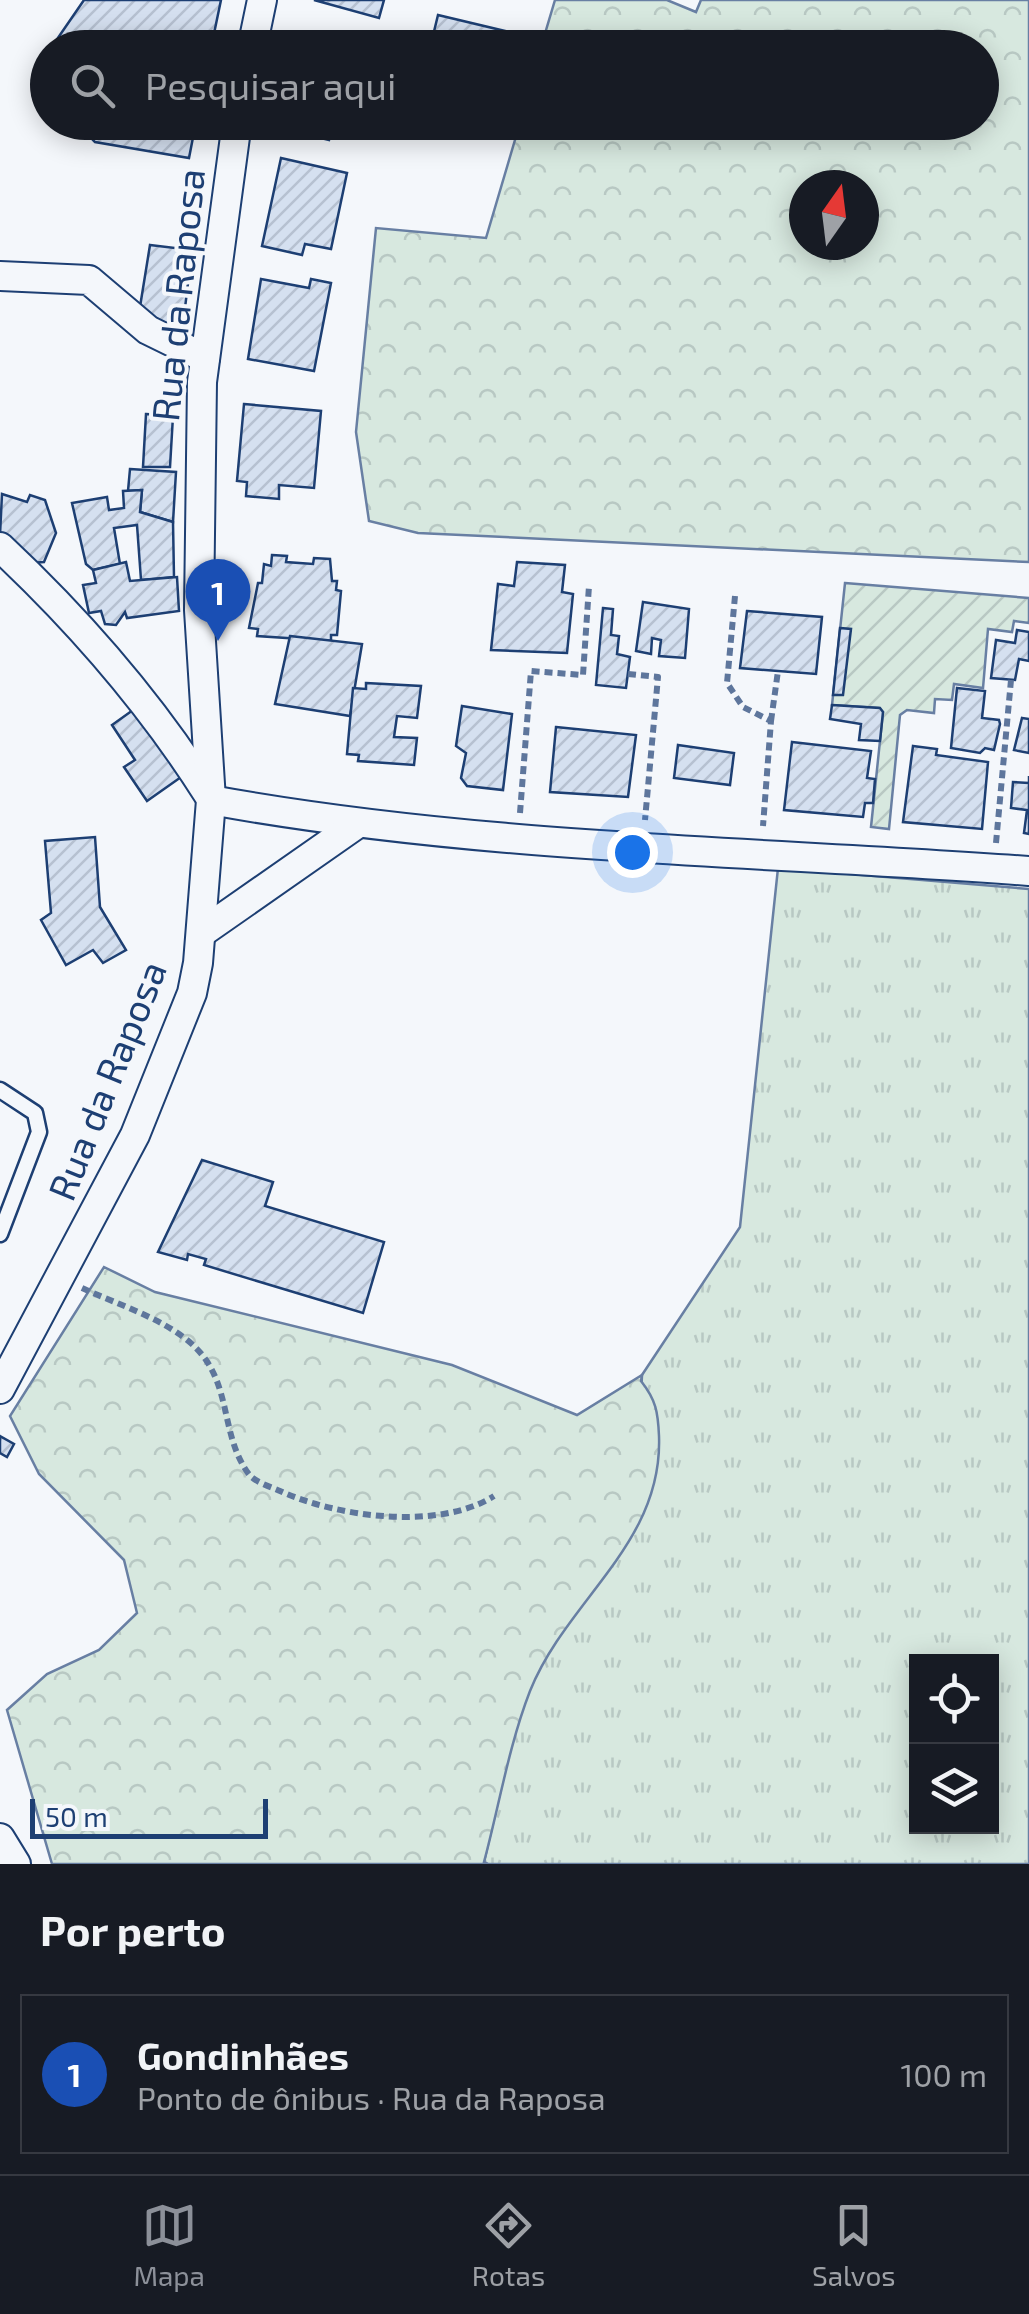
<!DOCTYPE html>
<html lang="pt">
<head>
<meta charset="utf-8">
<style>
  :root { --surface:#171b24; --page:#20242c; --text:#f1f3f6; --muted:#9ea1a6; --line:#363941; --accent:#8c9099 }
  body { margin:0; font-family:"Exo 2",sans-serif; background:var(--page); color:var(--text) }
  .controls { position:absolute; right:30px; bottom:30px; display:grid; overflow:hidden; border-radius:0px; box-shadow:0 5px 25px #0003 }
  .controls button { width:90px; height:90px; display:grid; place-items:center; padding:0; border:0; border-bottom:2px solid var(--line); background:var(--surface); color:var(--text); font:50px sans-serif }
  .compass { position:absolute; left:789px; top:170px; width:90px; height:90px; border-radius:50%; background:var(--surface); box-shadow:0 5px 25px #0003; rotate:14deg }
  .scale { position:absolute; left:30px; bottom:25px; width:238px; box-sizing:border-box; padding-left:10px; border:5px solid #1d3f73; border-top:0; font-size:28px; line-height:35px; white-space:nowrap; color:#1d3f73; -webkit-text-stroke:8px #f4f7fb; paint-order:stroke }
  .you { position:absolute; left:632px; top:852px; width:35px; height:35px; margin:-25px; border:8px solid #fff; border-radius:50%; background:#1a73e8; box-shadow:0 0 0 15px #1a73e833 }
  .badge { display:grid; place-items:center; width:65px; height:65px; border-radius:50%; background:var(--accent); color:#fff; font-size:32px; font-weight:700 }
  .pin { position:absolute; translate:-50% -82px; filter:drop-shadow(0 2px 5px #0008) }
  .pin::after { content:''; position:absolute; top:52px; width:35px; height:30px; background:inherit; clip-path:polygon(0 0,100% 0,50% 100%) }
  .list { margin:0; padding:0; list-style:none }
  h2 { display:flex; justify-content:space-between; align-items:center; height:130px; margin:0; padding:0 40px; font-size:42px }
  h2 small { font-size:32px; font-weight:400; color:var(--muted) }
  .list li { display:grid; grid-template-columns:65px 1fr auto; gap:30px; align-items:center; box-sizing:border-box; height:160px; margin:0 20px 20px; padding:0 20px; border:2px solid var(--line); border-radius:0px }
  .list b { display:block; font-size:38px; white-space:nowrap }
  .list p { margin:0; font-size:32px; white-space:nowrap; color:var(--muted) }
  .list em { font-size:32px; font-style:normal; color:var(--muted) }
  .icon { flex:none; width:55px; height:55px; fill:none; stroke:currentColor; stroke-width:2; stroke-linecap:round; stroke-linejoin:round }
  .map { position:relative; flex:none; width:1029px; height:1864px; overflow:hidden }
  .search { position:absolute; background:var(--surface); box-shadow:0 5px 25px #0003; left:30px; right:30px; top:30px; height:110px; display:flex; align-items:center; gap:25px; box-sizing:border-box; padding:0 35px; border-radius:55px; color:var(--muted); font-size:38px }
  .sheet { height:310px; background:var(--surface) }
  nav { display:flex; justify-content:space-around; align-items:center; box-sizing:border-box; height:140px; border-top:2px solid var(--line); background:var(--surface); font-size:28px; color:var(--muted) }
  nav a { display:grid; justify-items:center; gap:5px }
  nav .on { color:var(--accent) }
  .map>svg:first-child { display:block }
  .grass { fill:url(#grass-tufts); stroke:#687fa3; stroke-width:2.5; fill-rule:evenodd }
  .forest { fill:url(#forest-crowns); stroke:#687fa3; stroke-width:2.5; fill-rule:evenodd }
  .garden { fill:url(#garden-furrows); stroke:#687fa3; stroke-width:2.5 }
  .building { fill:url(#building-hatch); stroke:#1d3f73; stroke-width:2.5 }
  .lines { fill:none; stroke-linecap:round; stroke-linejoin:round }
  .service-casing { stroke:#1d3f73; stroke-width:19 }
  .minor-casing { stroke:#1d3f73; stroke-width:32 }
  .path { stroke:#5e769c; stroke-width:6; stroke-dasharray:8 5; stroke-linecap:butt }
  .service { stroke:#f4f7fb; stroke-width:14 }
  .minor { stroke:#f4f7fb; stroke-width:28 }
  .labels { text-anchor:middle; stroke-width:8; stroke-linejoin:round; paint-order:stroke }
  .street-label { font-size:38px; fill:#1d3f73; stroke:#f4f7fb }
</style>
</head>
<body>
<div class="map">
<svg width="1029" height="1864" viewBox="0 0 1029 1864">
  <defs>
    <pattern id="grass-tufts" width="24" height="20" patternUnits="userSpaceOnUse" patternTransform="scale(2.5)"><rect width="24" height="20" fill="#d7e8df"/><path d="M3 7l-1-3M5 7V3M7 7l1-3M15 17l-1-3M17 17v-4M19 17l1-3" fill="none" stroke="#b8c8c3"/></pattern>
    <pattern id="forest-crowns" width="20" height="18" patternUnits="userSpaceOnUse" patternTransform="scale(2.5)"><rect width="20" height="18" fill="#d7e8df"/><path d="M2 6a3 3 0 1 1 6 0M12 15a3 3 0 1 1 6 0" fill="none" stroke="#b8c8c3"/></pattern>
    <pattern id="garden-furrows" width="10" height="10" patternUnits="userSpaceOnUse" patternTransform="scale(2.5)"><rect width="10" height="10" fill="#d7e8df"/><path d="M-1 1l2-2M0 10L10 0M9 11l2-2" fill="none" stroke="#b8c8c3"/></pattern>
    <pattern id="building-hatch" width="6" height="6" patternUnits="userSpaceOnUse" patternTransform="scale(2.5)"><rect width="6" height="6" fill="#d5e0f0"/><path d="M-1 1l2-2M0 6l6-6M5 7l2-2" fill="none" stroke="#b6c1d1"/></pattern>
  </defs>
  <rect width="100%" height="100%" fill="#f4f7fb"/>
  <path class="grass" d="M778 868 1029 889V1864H488L484 1862 530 1664 636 1498 642 1375 740 1227ZM916 1662H992V1826H916Z"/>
  <g class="forest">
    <path d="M555 0H667L696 12 701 0H1029V562L418 533 369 521 356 432 376 228 486 238 520 123 982 122V48L541 47ZM804 185H864V245H804Z"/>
    <path d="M104 1267 155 1292 452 1365 577 1415 642 1375 641 1381C656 1400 658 1412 659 1436 663 1544 567 1599 530 1691 509 1745 499 1806 484 1862L488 1864H52L7 1710 47 1674 99 1650 137 1613 124 1560 39 1474 10 1416Z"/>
  </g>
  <path class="garden" d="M845 583 1029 598V623L1014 621 1012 632 988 629 983 688 954 684 952 700 935 699 934 713 907 710 900 715 889 829 871 827 883 712 879 708 832 705Z"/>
  <g class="building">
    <path d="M84 0H221L211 48H51Z"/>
    <path d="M314 0H384L379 18Z"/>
    <path d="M438 15 505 31 501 48H430Z"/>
    <path d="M76 122H196L189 158 95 142Z"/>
    <path d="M307 122H353L352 129 332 125 329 140 304 134Z"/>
    <path d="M281 158 347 173 331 249 305 244 302 255 262 246Z"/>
    <path d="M150 245 192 250 182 333 139 313Z"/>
    <path d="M261 279 309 288 311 279 331 283 314 371 248 359Z"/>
    <path d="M244 404 321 411 314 488 279 485V499L246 496 247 482 237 481Z"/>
    <path d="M146 414 173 416 170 467H143Z"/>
    <path d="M130 469 176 472 173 522 140 512 142 490 128 491Z"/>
    <path d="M142 490 140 512 173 522 174 577 141 580 137 525 114 528 120 564 93 570 86 564 72 503 107 497 109 510 124 508 123 491Z"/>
    <path d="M2 494 27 502 30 495 45 500 56 533 44 562 30 563 0 535Z"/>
    <path d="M272 555 287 556 286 562 313 564 314 558 330 559 332 581H337L336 590 341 591 337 635H331V641L257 636 258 629 249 628 258 583H262L264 564 271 566Z"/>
    <path d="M126 562 130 581 177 577 179 611 127 618 125 612 116 625 105 624 101 611 89 613 83 585 96 583 93 570Z"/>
    <path d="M517 562 565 565 562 592 573 594 567 653 491 650 498 584 514 586Z"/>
    <path d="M643 602 689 609 685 658 659 656 661 640 652 638 651 654 636 651Z"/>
    <path d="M603 608 613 609 611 635 619 636 617 654 630 657 626 688 596 685Z"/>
    <path d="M747 611 822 617 816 674 740 668Z"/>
    <path d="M840 628 851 629 843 695H833Z"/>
    <path d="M1017 630 1029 632V661L1019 659 1015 680 991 678 996 640 1015 643Z"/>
    <path d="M290 636 362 644 350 716 275 704Z"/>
    <path d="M366 683 421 686 417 718 397 716 394 737 417 738 414 765 358 761 359 755 347 754 353 688 366 689Z"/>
    <path d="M957 688 985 691 982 718 999 720 1000 724 994 750 985 748 980 753 951 748Z"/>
    <path d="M140 705 184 775 147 801 124 767 135 760 112 725Z"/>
    <path d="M832 705 880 708 883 712 880 741 859 740 861 724 830 719Z"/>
    <path d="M462 706 512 714 503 790 467 786 461 778 466 753 456 746Z"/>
    <path d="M1022 718 1029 719V753L1014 750Z"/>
    <path d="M556 727 636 735 628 797 550 792Z"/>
    <path d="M792 742 871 751 867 778 875 779 873 803H865L863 817 784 810Z"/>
    <path d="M678 745 734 753 730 785 674 778Z"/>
    <path d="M913 746 937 749 936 755 988 762 982 829 903 822Z"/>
    <path d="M1029 776V834L1024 833 1027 810 1011 808 1013 782 1029 783Z"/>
    <path d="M95 837 100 907 126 950 103 963 93 950 66 965 41 920 51 913 45 841Z"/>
    <path d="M202 1160 273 1182 265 1206 384 1242 363 1313 204 1265 206 1259 188 1254 187 1260 158 1252Z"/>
    <path d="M0 1436 14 1444 7 1457 0 1453Z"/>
  </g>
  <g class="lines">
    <g class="service-casing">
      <path id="service" d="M0 1090 35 1113 39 1132 0 1234"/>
    </g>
    <g class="minor-casing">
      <g id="minor">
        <path d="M252 48 262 0"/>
        <path d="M0 276 89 280 148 330 205 358"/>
        <path d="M0 547C80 622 149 701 208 794"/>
        <path d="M211 800C480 849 756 851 1029 871"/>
        <path d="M201 933 357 824"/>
        <path d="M0 1389 135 1135 192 993 198 963 211 800 199 610 202 382 237 122"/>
        <path d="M0 1838 16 1864"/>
      </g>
    </g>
    <g class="path">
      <path d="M735 596 727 683 743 707 771 721 763 826"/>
      <path d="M628 674 658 677 645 820"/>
      <path d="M771 721 778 671"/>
      <path d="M520 813 531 671 583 675 589 586"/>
      <path d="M996 843 1011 680"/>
      <path d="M82 1288C120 1306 181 1323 206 1360 230 1395 223 1438 248 1473 254 1482 269 1486 280 1491 337 1517 439 1531 494 1496"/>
    </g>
    <use href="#service" class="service"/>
    <use href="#minor" class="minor"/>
  </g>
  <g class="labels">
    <g class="street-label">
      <text transform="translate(179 295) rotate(-84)" y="13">Rua da Raposa</text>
      <text transform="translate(108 1081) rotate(-68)" y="13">Rua da Raposa</text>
    </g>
  </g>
</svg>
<div class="controls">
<button><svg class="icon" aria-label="locate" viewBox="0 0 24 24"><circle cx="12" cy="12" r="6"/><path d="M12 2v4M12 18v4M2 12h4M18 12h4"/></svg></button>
<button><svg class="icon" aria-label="layers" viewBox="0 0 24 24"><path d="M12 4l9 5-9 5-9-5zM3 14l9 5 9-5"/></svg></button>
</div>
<svg class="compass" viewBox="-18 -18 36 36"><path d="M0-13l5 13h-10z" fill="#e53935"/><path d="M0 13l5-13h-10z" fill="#9ea1a6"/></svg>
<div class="scale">50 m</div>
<div class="you"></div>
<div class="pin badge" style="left:218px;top:641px;background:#1a4fb4">1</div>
<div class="search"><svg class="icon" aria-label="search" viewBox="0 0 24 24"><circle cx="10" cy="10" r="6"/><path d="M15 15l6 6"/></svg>Pesquisar aqui</div>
</div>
<section class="sheet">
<h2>Por perto<small></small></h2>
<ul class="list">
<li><span class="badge" style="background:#1a4fb4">1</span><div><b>Gondinhães</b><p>Ponto de ônibus · Rua da Raposa</p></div><em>100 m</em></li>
</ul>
</section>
<nav>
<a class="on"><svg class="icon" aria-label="map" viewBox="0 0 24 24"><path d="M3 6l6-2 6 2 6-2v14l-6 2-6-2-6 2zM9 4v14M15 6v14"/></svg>Mapa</a>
<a><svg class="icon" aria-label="directions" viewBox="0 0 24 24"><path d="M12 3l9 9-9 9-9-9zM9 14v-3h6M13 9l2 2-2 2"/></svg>Rotas</a>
<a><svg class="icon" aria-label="saved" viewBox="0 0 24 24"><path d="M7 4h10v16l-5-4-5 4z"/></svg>Salvos</a>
</nav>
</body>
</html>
